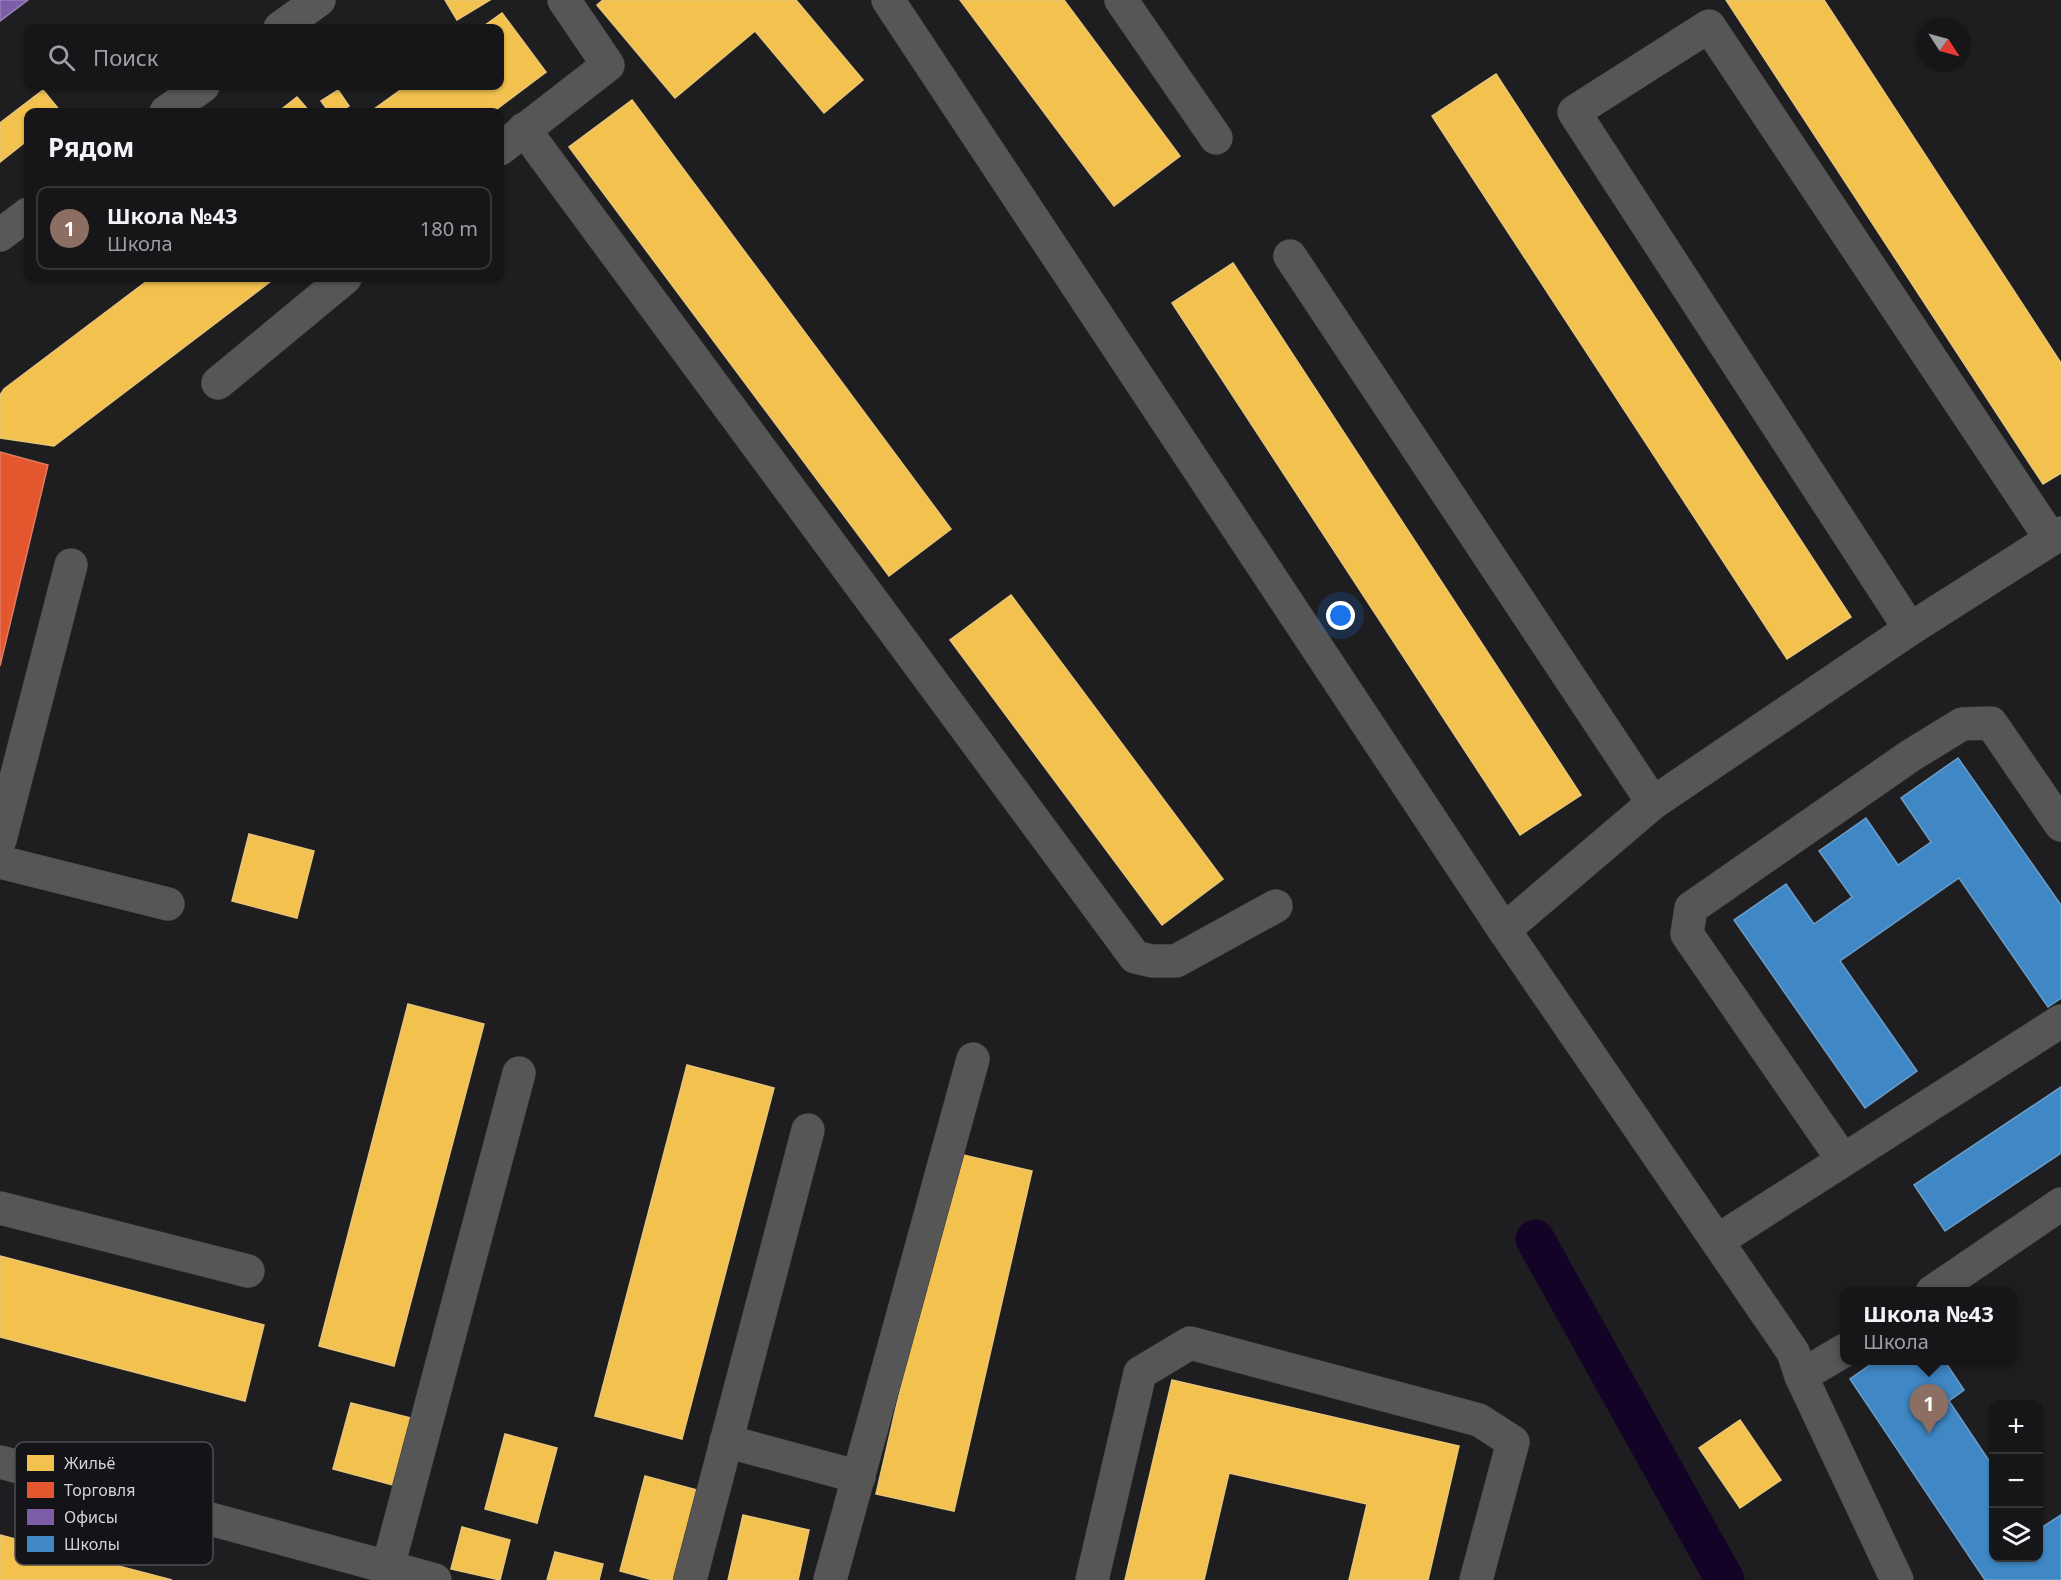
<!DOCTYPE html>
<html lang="ru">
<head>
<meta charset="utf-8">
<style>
  :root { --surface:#161618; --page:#232325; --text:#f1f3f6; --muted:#9e9fa2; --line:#353537; --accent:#ea580c }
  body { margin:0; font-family:"Noto Sans",sans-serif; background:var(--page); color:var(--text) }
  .controls { position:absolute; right:18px; bottom:18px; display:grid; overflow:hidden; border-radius:12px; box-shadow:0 2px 4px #0004 }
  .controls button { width:54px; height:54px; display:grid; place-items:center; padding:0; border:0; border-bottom:2px solid var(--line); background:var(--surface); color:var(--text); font:30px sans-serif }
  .compass { position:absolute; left:1917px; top:18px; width:54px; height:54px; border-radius:50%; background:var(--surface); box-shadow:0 2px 4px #0004; rotate:126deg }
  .you { position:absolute; left:1341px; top:616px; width:21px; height:21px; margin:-15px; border:4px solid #fff; border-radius:50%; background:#1a73e8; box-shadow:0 0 0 9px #1a73e833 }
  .badge { display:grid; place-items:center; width:39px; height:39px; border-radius:50%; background:var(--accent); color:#fff; font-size:20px; font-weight:700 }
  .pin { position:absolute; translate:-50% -50px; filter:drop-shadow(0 2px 3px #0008) }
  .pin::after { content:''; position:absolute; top:32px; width:21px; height:18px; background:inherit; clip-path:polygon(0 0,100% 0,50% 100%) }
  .popup { position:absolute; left:1840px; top:1287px; width:177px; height:78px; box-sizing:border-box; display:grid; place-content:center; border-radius:12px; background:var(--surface); filter:drop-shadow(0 2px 4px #0005); font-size:20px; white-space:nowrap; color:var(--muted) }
  .popup b { font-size:22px; color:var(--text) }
  .popup::after { content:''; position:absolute; left:50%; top:100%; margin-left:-12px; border:12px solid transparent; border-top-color:var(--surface) }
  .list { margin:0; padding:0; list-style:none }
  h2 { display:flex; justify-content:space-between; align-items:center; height:78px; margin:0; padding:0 24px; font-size:26px }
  h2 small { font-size:20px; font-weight:400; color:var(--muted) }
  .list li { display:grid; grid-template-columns:39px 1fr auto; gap:18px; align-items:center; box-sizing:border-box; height:84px; margin:0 12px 12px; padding:0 12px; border:2px solid var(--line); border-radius:12px }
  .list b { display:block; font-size:22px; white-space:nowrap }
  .list p { margin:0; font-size:20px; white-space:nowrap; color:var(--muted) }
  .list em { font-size:20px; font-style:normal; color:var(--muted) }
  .icon { flex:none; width:33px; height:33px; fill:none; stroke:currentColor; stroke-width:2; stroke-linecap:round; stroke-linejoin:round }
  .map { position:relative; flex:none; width:2061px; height:1580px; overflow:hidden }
  .search { position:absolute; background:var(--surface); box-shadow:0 2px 4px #0004; left:24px; top:24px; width:480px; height:66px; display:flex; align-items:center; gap:15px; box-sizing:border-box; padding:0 21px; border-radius:12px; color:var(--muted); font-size:22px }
  .panel { position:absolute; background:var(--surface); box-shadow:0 2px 4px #0004; left:24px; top:108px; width:480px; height:174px; border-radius:12px }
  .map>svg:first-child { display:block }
  .homes { fill:#f2c14e; stroke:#e9c677; stroke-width:1.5 }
  .shops { fill:#e4572e; stroke:#e07c61; stroke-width:1.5 }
  .offices { fill:#7b5ea7; stroke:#9681b5; stroke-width:1.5 }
  .schools { fill:#3f88c5; stroke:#6c9eca; stroke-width:1.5 }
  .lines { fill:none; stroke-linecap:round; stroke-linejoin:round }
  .canal { stroke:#130327; stroke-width:39 }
  .minor-casing { stroke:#383739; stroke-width:34 }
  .major-casing { stroke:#383739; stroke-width:34 }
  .minor { stroke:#565657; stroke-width:33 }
  .major { stroke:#585759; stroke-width:33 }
  .key { fill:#141318; stroke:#4e4d51; stroke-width:1.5 }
  .key-label { font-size:16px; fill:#d5d3d7 }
</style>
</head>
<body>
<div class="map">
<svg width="2061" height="1580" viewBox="0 0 2061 1580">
  <rect width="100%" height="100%" fill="#1e1d20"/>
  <g class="homes">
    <path d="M445 0H490L457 20Z"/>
    <path d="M603 0H796L863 80 824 113 755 31 675 98 597 5Z"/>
    <path d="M960 0H1064L1180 156 1114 206Z"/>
    <path d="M1726 0H1824L2061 363V473L2043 484Z"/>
    <path d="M502 13 546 72 493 112H370L406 86H500V28H481Z"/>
    <path d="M1496 74 1851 617 1787 659 1432 116Z"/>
    <path d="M43 90 61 112H28V140L0 162V123Z"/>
    <path d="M338 90 349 106 339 112H329L321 101Z"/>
    <path d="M297 97 310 112H278Z"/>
    <path d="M632 100 951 529 889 576 569 147Z"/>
    <path d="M1233 263 1581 795 1520 835 1172 303Z"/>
    <path d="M151 278H275L54 446 0 438V395L4 389Z"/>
    <path d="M1011 595 1223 879 1162 925 950 640Z"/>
    <path d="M249 834 314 851 297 918 232 901Z"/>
    <path d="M408 1004 484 1024 394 1366 319 1346Z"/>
    <path d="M687 1065 774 1088 682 1439 595 1416Z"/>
    <path d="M955 1153 1032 1171 954 1511 876 1494Z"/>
    <path d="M0 1256 264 1325 245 1401 0 1337Z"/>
    <path d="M1172 1380 1459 1446 1428 1580H1349L1367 1504 1229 1473 1204 1580H1125Z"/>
    <path d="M351 1403 415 1419 397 1486 333 1469Z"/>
    <path d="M1740 1420 1781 1480 1740 1508 1699 1448Z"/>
    <path d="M505 1434 557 1448 537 1523 485 1509Z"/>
    <path d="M645 1476 697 1490 674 1580H653L620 1571Z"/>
    <path d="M743 1515 809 1530 798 1580H728Z"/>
    <path d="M462 1527 510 1540 500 1580 451 1569Z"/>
    <path d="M0 1535 172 1580H0Z"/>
    <path d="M555 1552 603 1564 599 1580H547Z"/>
  </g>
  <path class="shops" d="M0 452 48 465 0 666Z"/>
  <path class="offices" d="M0 0H28L0 21Z"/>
  <g class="schools">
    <path d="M1958 758 2061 905V998L2048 1007 1959 878 1840 961 1917 1071 1865 1108 1734 920 1786 884 1814 924 1852 897 1819 851 1866 818 1898 865 1931 842 1901 798Z"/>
    <path d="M2061 1087V1153L1945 1231 1914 1185Z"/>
    <path d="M1877 1360H1922L1926 1368 1937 1360H1944L1964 1390 1949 1401 1994 1468V1558H2038V1530L2061 1515V1580H1985L1850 1379Z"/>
  </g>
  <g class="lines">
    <path class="canal" d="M1535 1239 1725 1580"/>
    <g class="minor-casing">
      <g id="minor">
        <path d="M888 0 1504 930 1793 1352 1801 1376 1897 1580"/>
        <path d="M1121 0 1216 138"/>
        <path d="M524 129 1135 957 1152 961H1176L1276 906"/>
        <path d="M500 149 608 65 564 0"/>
        <path d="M1290 256 1653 803"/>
        <path d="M218 383 345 278"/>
        <path d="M1910 629 1574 112 1709 26 2051 539"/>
        <path d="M0 840 71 565"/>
        <path d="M0 862 168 904"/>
        <path d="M1504 930 1653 803 1910 629 2061 533"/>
        <path d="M1843 1160 1687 934 1691 908 1910 756 1962 724 1991 723 2061 825"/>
        <path d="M0 1208 248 1271"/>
        <path d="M1717 1241 2061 1021"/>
        <path d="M1932 1292 2061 1204"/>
        <path d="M1801 1376 1845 1350"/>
        <path d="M726 1441 859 1477"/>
        <path d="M0 1462 435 1580"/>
        <path d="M388 1567 519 1073"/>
        <path d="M690 1580 808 1130"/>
        <path d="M830 1580 973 1059"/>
        <path d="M1092 1580 1140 1373 1190 1343 1479 1420 1513 1442 1476 1580"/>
      </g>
    </g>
    <g class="major-casing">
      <g id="major">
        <path d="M280 28 319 0"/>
        <path d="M166 112 203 86"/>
        <path d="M0 235 28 214"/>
      </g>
    </g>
    <use href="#minor" class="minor"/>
    <use href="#major" class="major"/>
  </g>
  <rect x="15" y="1442" width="198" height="123" rx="9" class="key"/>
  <rect x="27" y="1455" width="27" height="16" fill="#f2c14e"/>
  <rect x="27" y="1482" width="27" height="16" fill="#e4572e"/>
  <rect x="27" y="1509" width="27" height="16" fill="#7b5ea7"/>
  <rect x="27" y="1536" width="27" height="16" fill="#3f88c5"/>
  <g class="key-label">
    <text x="64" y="1469">Жильё</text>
    <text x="64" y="1496">Торговля</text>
    <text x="64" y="1523">Офисы</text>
    <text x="64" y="1550">Школы</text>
  </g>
</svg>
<div class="controls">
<button>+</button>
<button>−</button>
<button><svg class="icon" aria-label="layers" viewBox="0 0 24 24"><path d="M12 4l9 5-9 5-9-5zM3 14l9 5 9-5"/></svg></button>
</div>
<svg class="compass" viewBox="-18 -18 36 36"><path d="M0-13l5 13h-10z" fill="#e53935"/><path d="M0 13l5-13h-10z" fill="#9e9fa2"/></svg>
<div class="you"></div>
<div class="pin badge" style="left:1929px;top:1434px;background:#8d6e63">1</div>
<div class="popup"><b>Школа №43</b>Школа</div>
<div class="search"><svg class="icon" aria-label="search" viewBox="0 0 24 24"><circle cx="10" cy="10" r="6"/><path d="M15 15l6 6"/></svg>Поиск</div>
<section class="panel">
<h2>Рядом<small></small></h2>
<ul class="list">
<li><span class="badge" style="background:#8d6e63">1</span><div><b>Школа №43</b><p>Школа</p></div><em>180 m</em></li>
</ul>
</section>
</div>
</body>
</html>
